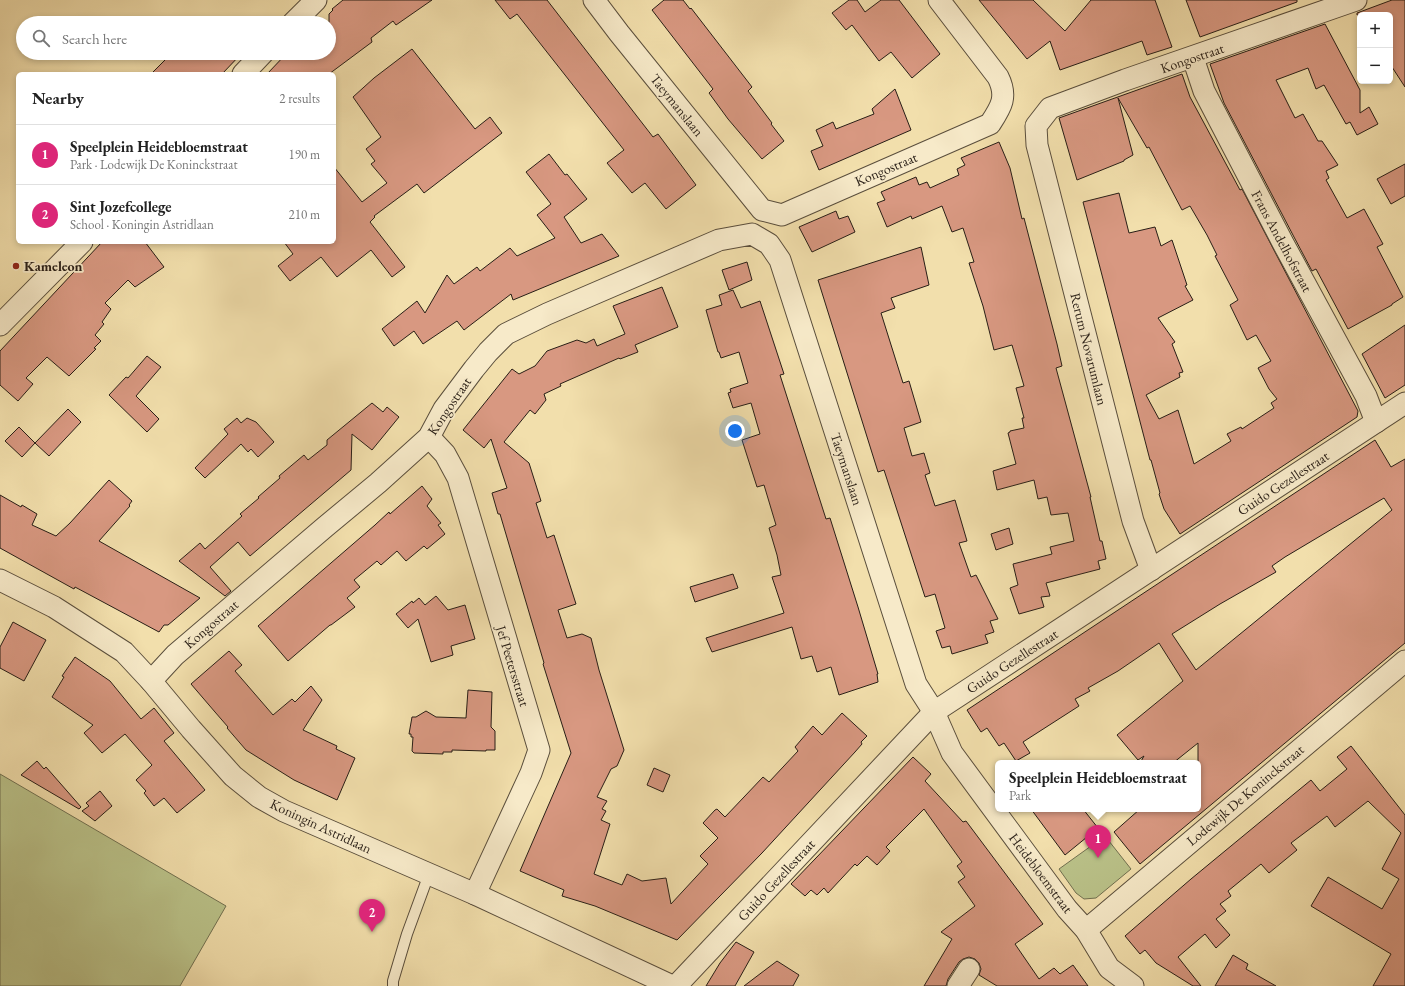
<!DOCTYPE html>
<html lang="en">
<head>
<meta charset="utf-8">
<style>
  :root { --surface:#fff; --page:#f2f2f2; --text:#222; --muted:#767676; --line:#e0e0e0; --accent:#db2777 }
  body { margin:0; font-family:"EB Garamond",serif; background:var(--page); color:var(--text) }
  .controls { position:absolute; right:12px; top:12px; display:grid; overflow:hidden; border-radius:6px; box-shadow:0 2px 6px #0003 }
  .controls button { width:36px; height:36px; display:grid; place-items:center; padding:0; border:0; border-bottom:1px solid var(--line); background:var(--surface); color:var(--text); font:20px sans-serif }
  .you { position:absolute; left:735px; top:431px; width:14px; height:14px; margin:-10px; border:3px solid #fff; border-radius:50%; background:#1a73e8; box-shadow:0 0 0 6px #1a73e833 }
  .badge { display:grid; place-items:center; width:26px; height:26px; border-radius:50%; background:var(--accent); color:#fff; font-size:13px; font-weight:700 }
  .pin { position:absolute; translate:-50% -33px; filter:drop-shadow(0 1px 2px #0008) }
  .pin::after { content:''; position:absolute; top:21px; width:14px; height:12px; background:inherit; clip-path:polygon(0 0,100% 0,50% 100%) }
  .popup { position:absolute; left:995px; top:760px; width:206px; height:52px; box-sizing:border-box; display:grid; place-content:center; border-radius:6px; background:var(--surface); filter:drop-shadow(0 1px 3px #0005); font-size:13px; white-space:nowrap; color:var(--muted) }
  .popup b { font-size:15px; color:var(--text) }
  .popup::after { content:''; position:absolute; left:50%; top:100%; margin-left:-8px; border:8px solid transparent; border-top-color:var(--surface) }
  .list { margin:0; padding:0; list-style:none }
  h2 { display:flex; justify-content:space-between; align-items:center; height:52px; margin:0; padding:0 16px; font-size:17px }
  h2 small { font-size:13px; font-weight:400; color:var(--muted) }
  .list li { display:grid; grid-template-columns:26px 1fr auto; gap:12px; align-items:center; box-sizing:border-box; height:60px; padding:0 16px; border-top:1px solid var(--line) }
  .list b { display:block; font-size:15px; white-space:nowrap }
  .list p { margin:0; font-size:13px; white-space:nowrap; color:var(--muted) }
  .list em { font-size:13px; font-style:normal; color:var(--muted) }
  .icon { flex:none; width:22px; height:22px; fill:none; stroke:currentColor; stroke-width:2; stroke-linecap:round; stroke-linejoin:round }
  .map { position:relative; flex:none; width:1405px; height:986px; overflow:hidden }
  .search { position:absolute; background:var(--surface); box-shadow:0 2px 6px #0003; left:16px; top:16px; width:320px; height:44px; display:flex; align-items:center; gap:10px; box-sizing:border-box; padding:0 14px; border-radius:22px; color:var(--muted); font-size:15px }
  .panel { position:absolute; background:var(--surface); box-shadow:0 2px 6px #0003; left:16px; top:72px; width:320px; height:172px; border-radius:6px }
  .map>svg:first-child { display:block }
  .green { fill:#bac289; stroke:#717050 }
  .building { fill:#d89881; stroke:#281e16; fill-rule:evenodd }
  .lines { fill:none; stroke-linecap:round; stroke-linejoin:round }
  .lane-casing { stroke:#5a4e3c; stroke-width:12 }
  .street-casing { stroke:#5a4e3c; stroke-width:23 }
  .lane { stroke:#f7eac9; stroke-width:10 }
  .street { stroke:#f7eac9; stroke-width:21 }
  .poi-dot { fill:#8f2418; stroke:#f7eac9; stroke-width:1.5 }
  .labels { text-anchor:middle; stroke-width:3.5; stroke-linejoin:round; paint-order:stroke }
  .street-label { font-size:14px; fill:#281e16; stroke:#f7eac9 }
  .poi-label { font-size:14px; font-weight:bold; fill:#281e16; stroke:#f7eac9; text-anchor:start }
</style>
</head>
<body>
<div class="map">
<svg width="1405" height="986" viewBox="0 0 1405 986">
  <rect width="100%" height="100%" fill="#f2dfac"/>
  <filter id="stains"><feTurbulence type="fractalNoise" baseFrequency=".005" numOctaves="4"/><feColorMatrix values="0 0 0 0 .2 0 0 0 0 .09 0 0 0 0 .02 0 0 0 .5 -.17"/></filter>
  <radialGradient id="worn" r=".72"><stop offset=".6" stop-color="#630" stop-opacity="0"/><stop offset="1" stop-color="#630" stop-opacity=".3"/></radialGradient>
  <g class="green">
    <path d="M0 774 226 906 180 986H0Z"/>
    <path d="M1105 836 1131 869 1096 898 1084 899 1076 893 1059 869Z"/>
  </g>
  <g class="building">
    <path d="M343 0H432L396 25 393 21 371 38 372 42 329 74H267L287 53H329V14L333 10 332 9Z"/>
    <path d="M495 0H547L653 137 658 134 696 185 666 209 645 183 632 193 607 163 624 150 517 14 510 19Z"/>
    <path d="M664 0H683L690 9 691 8 752 87 748 91 772 123 771 124 784 141 762 159 728 119 709 93 713 89 652 10Z"/>
    <path d="M849 0H857L865 12 881 0H899L940 54 912 78 891 52 879 61 852 25 846 30 832 13Z"/>
    <path d="M979 0H1033L1065 31 1091 0H1155L1172 47 1147 55 1142 41 1060 70 1050 41 1027 59Z"/>
    <path d="M1186 0H1297V2L1200 37Z"/>
    <path d="M1392 0H1405V87L1390 64V15H1357V13Z"/>
    <path d="M1325 24 1360 90V113L1369 107 1378 124 1357 135 1350 122 1346 124 1324 85 1316 89 1308 68 1276 80 1295 118 1303 114 1318 141H1322L1338 165 1326 171 1329 178 1326 180 1347 218 1364 209 1383 244 1377 247 1403 297 1392 304V305L1348 329 1316 269 1312 271 1294 237 1224 103 1210 64Z"/>
    <path d="M412 49 475 129 490 117 502 133 424 193 417 184 374 216 375 217 370 222 405 267 392 277 371 250 337 277 321 257 290 281 278 266 293 254 284 242H334V167L362 202 387 183 371 164 375 161 366 149 381 137 353 97 374 78Z"/>
    <path d="M172 53H242L222 74H151Z"/>
    <path d="M1182 74 1190 97 1240 190 1242 189 1358 411 1357 417 1180 534 1164 509 1159 494 1160 493 1151 460H1150L1083 202 1119 193 1129 233 1155 227 1161 246 1172 240 1187 285 1185 286 1193 300 1158 318 1175 342 1172 344 1183 372 1179 373 1180 377 1146 395 1159 419 1178 410 1194 464 1231 441 1227 434 1241 427 1242 429 1274 408 1271 403 1277 399 1269 389 1258 368 1271 361 1256 335 1247 340 1230 305 1238 300 1215 256 1217 255 1207 235 1190 206 1182 210 1149 147 1147 148 1118 98 1133 155 1124 160V161L1077 180 1059 118Z"/>
    <path d="M895 89 911 130 819 170 811 151 823 146 816 130 833 122 836 129 874 114 872 109Z"/>
    <path d="M999 142 1010 168 1022 219 1024 218 1057 344 1062 366 1056 368 1091 497H1090L1100 541H1102L1106 559 1098 561 1100 569 1046 583 1050 596 1041 597 1044 607 1019 614 1010 588 1018 585 1013 564 1052 554 1050 547 1074 541 1068 513 1051 515 1047 497 1038 499 1034 480 997 490 993 471 1016 464 1008 433 1010 432V431L1024 428 1022 418H1024L1016 388 1024 386 1012 345 994 350 983 306 969 263 974 262 963 228 952 232 942 206 912 219 911 216 887 227 877 203 885 200 881 192 916 177 919 185 927 182 930 188 959 175 957 169 965 165 961 158Z"/>
    <path d="M549 154 565 175 567 174 587 199 564 217 581 243 602 234 619 256 513 300 511 294 464 330 457 321 423 344 414 331 394 346 382 329 417 301 425 313 447 275 454 284 477 267 480 271 510 248 517 256 555 238 537 215 551 204 526 172Z"/>
    <path d="M1405 164V196L1391 204 1377 179Z"/>
    <path d="M836 211 839 219 848 216 855 232 812 252 799 227Z"/>
    <path d="M102 242H145L164 267 135 287 128 280 105 303 111 309 102 322 104 324 95 335 101 341 94 348 96 349 69 376 47 357 26 378 33 384 18 401 0 385V351Z"/>
    <path d="M921 247 929 285 891 298 895 308 881 313 903 383 909 381 921 422 904 428 912 456 924 453 930 473 925 475 935 506 955 500 967 541 959 543 971 577 976 575 998 619 990 621 994 632 985 635 988 643 952 654 950 646 942 648 936 631 945 628 935 594 925 597 884 470 878 472 818 280Z"/>
    <path d="M747 262 752 280 729 290 722 270Z"/>
    <path d="M662 287 678 327 635 345 638 352 620 359 619 358 560 384 561 386 544 394 546 400 535 414 530 410 504 442 529 463 541 501 536 503 547 538 554 535 576 604 558 610 567 638 582 634 591 638 599 670 624 750 617 766 611 769 597 797 607 801 602 809 606 811 601 820 610 824 594 874 622 885 627 874 642 881 666 878 671 904 708 864 700 856 718 838 703 823 715 810 717 809 725 817 763 777 769 782 798 751 795 747 813 726 822 735 842 713 867 736 861 742 862 744 855 752 762 853 677 940 595 906 562 896 564 890 520 871 571 753 543 664 544 663 500 514H498L492 493 507 488 491 439 484 448 463 430 512 369 519 374 535 366 547 351 577 340 586 343 594 339 597 346 625 334 613 306Z"/>
    <path d="M733 290 741 308 760 301 784 374 780 375 826 519 830 518 858 607 878 674H877L878 682 839 695 831 667 817 672 812 656 801 659 792 627 712 652 706 638 784 613 772 577 781 575 777 555 769 528 776 525 764 485 757 487 742 440 760 434 751 403 733 408 728 393 731 392 730 389 748 383 739 352 721 358 719 352H718L706 310 722 305 719 295Z"/>
    <path d="M1405 325V385L1385 398 1362 354Z"/>
    <path d="M147 356 161 367 136 396 159 419 147 432 109 395 126 377 128 378Z"/>
    <path d="M372 403 383 412 387 407 399 417 372 450 352 434 351 470 250 556 238 542 210 567 231 591 225 596 179 561 200 543 205 549 242 516 240 514 259 498 258 497 280 478 279 476 304 455 308 460 327 445V440Z"/>
    <path d="M68 409 81 422 49 456 35 443Z"/>
    <path d="M237 418 241 423 247 418 256 422 274 442 258 457 251 449 248 452 241 444 205 478 195 468 228 434 224 429Z"/>
    <path d="M19 427 35 443 22 457 5 441Z"/>
    <path d="M1375 440 1391 467 1405 459V643L1140 864 1114 832 1140 809H1198V743L1173 763H1140L1144 756 1138 760 1117 735 1183 681 1159 643 1118 671 1088 688 1090 691 1075 699 1079 706 1023 742 1030 753 1016 761 1004 743 999 746 987 728 981 732 967 710ZM1384 498 1392 510 1196 670 1172 634 1220 604 1276 572 1272 566 1285 557Z"/>
    <path d="M109 480 132 501 129 505 130 506 99 541 200 598 168 625H164L159 632 75 587 74 589 0 548V495L21 507 22 505 37 514 32 525 56 536 70 523Z"/>
    <path d="M422 486 432 499 427 506 441 523 438 525 445 534 427 549 424 546 406 561 397 551 381 565 377 561 354 580 360 587 347 598 355 607 331 625H330L288 661 258 626 375 525 389 512 390 514Z"/>
    <path d="M1009 528 1013 544 996 550 991 534Z"/>
    <path d="M733 574 738 588 695 602 690 587Z"/>
    <path d="M436 596 448 610 465 605 475 639 451 646 453 655 431 662 418 619 408 628 396 614 412 601 413 603 419 598 425 605Z"/>
    <path d="M13 622 46 640 24 681 0 668V647Z"/>
    <path d="M229 651 242 665 235 671 273 715 292 699 295 702 311 686 322 700 303 730 337 746 336 749 355 758 337 800 294 780 246 750 227 728 228 727 215 712 191 684Z"/>
    <path d="M75 657 110 681 141 719 154 708 174 733 164 741 205 790 177 813 164 798 154 806 144 793 146 791 136 780 152 765 125 734 102 753 84 733 93 725 52 697 64 677 62 676Z"/>
    <path d="M468 690 492 692 491 727 495 731V750H486V751L452 750V752H443V754L414 753 412 751 413 737H411V734H409L412 717H416L426 711 436 717 466 718Z"/>
    <path d="M1351 746 1405 815V986H1373L1391 954 1311 906 1328 877 1382 909 1399 879 1382 869 1401 833 1368 801 1335 827 1327 816 1291 843 1297 850 1269 873 1261 864 1228 891 1231 896 1220 904 1226 911 1216 919 1230 935 1216 948 1205 934 1178 957 1201 986H1193L1156 963 1145 950 1140 954 1125 936 1191 879 1311 780 1320 791 1347 769 1337 757Z"/>
    <path d="M913 757 931 774 925 781 963 822 966 821 1043 924 1015 944 1039 979 1054 968 1060 974 1073 965 1088 986H997L979 975 981 969 979 963 975 959 969 957 963 959 959 962 948 979 946 986H924L952 939 941 932 975 906 958 882 965 877 957 866 962 862 924 809 886 847 890 851 877 865 867 856 857 866 855 864 828 893 824 888 817 895 811 890 805 896 791 884Z"/>
    <path d="M37 761 44 769 46 767 81 807 79 809 21 775Z"/>
    <path d="M654 768 670 775 663 792 647 785Z"/>
    <path d="M100 791 112 806 95 821 82 811 89 806 86 803Z"/>
    <path d="M1031 809H1083L1098 828 1065 855Z"/>
    <path d="M736 942 754 952 735 986H706L720 963Z"/>
    <path d="M1233 955 1248 964 1246 969 1276 986H1215Z"/>
    <path d="M777 961 799 975 793 986H744Z"/>
  </g>
  <g class="lines">
    <g class="lane-casing">
      <path id="lane" d="M393 986V981L407 934 429 874"/>
    </g>
    <g class="street-casing">
      <g id="street">
        <path d="M594 0 619 33 762 210 782 215 990 124C1001 107 1008 97 998 77L939 0"/>
        <path d="M293 23 316 0"/>
        <path d="M1193 58 1204 91 1283 243 1366 396 1376 422"/>
        <path d="M243 74 263 53"/>
        <path d="M0 325 82 242"/>
        <path d="M429 437 445 454 458 478 539 750 531 773 475 894"/>
        <path d="M1151 570 1133 521 1037 145 1036 126 1050 108 1125 80 1356 0"/>
        <path d="M0 580 54 607 124 652 151 681 191 729 233 776 259 797 284 811 475 894 672 986"/>
        <path d="M151 681 175 655 325 527 378 483 429 437 444 409 474 369 488 352 506 334 547 314 719 240 752 234 769 244 780 260 916 684 934 712 952 753 1067 909 1086 930 1109 968 1133 986"/>
        <path d="M1086 930 1405 661"/>
        <path d="M676 986 934 712 1405 403"/>
        <path d="M958 986 969 969"/>
      </g>
    </g>
    <use href="#lane" class="lane"/>
    <use href="#street" class="street"/>
  </g>
  <circle class="poi-dot" cx="16" cy="266" r="4"/>
  <g class="labels">
    <g class="street-label">
      <text transform="translate(1192 58) rotate(-19)" y="5">Kongostraat</text>
      <text transform="translate(677 105) rotate(51)" y="5">Taeymanslaan</text>
      <text transform="translate(886 169) rotate(-23)" y="5">Kongostraat</text>
      <text transform="translate(1282 241) rotate(62)" y="5">Frans Andelhofstraat</text>
      <text transform="translate(1089 349) rotate(76)" y="5">Rerum Novarumlaan</text>
      <text transform="translate(449 406) rotate(-56)" y="5">Kongostraat</text>
      <text transform="translate(847 469) rotate(72)" y="5">Taeymanslaan</text>
      <text transform="translate(1283 483) rotate(-33)" y="5">Guido Gezellestraat</text>
      <text transform="translate(211 624) rotate(-41)" y="5">Kongostraat</text>
      <text transform="translate(1012 661) rotate(-33)" y="5">Guido Gezellestraat</text>
      <text transform="translate(513 666) rotate(73)" y="5">Jef Peetersstraat</text>
      <text transform="translate(1245 795) rotate(-40)" y="5">Lodewijk De Koninckstraat</text>
      <text transform="translate(321 826) rotate(25)" y="5">Koningin Astridlaan</text>
      <text transform="translate(1041 873) rotate(53)" y="5">Heidebloemstraat</text>
      <text transform="translate(776 880) rotate(-47)" y="5">Guido Gezellestraat</text>
    </g>
    <g class="poi-label">
      <text x="24" y="271">Kameleon</text>
    </g>
  </g>
  <rect width="100%" height="100%" filter="url(#stains)"/>
  <rect width="100%" height="100%" fill="url(#worn)"/>
</svg>
<div class="controls">
<button>+</button>
<button>−</button>
</div>
<div class="you"></div>
<div class="pin badge" style="left:1098px;top:858px">1</div>
<div class="popup"><b>Speelplein Heidebloemstraat</b>Park</div>
<div class="pin badge" style="left:372px;top:932px">2</div>
<div class="search"><svg class="icon" aria-label="search" viewBox="0 0 24 24"><circle cx="10" cy="10" r="6"/><path d="M15 15l6 6"/></svg>Search here</div>
<section class="panel">
<h2>Nearby<small>2 results</small></h2>
<ul class="list">
<li><span class="badge">1</span><div><b>Speelplein Heidebloemstraat</b><p>Park · Lodewijk De Koninckstraat</p></div><em>190 m</em></li>
<li><span class="badge">2</span><div><b>Sint Jozefcollege</b><p>School · Koningin Astridlaan</p></div><em>210 m</em></li>
</ul>
</section>
</div>
</body>
</html>
